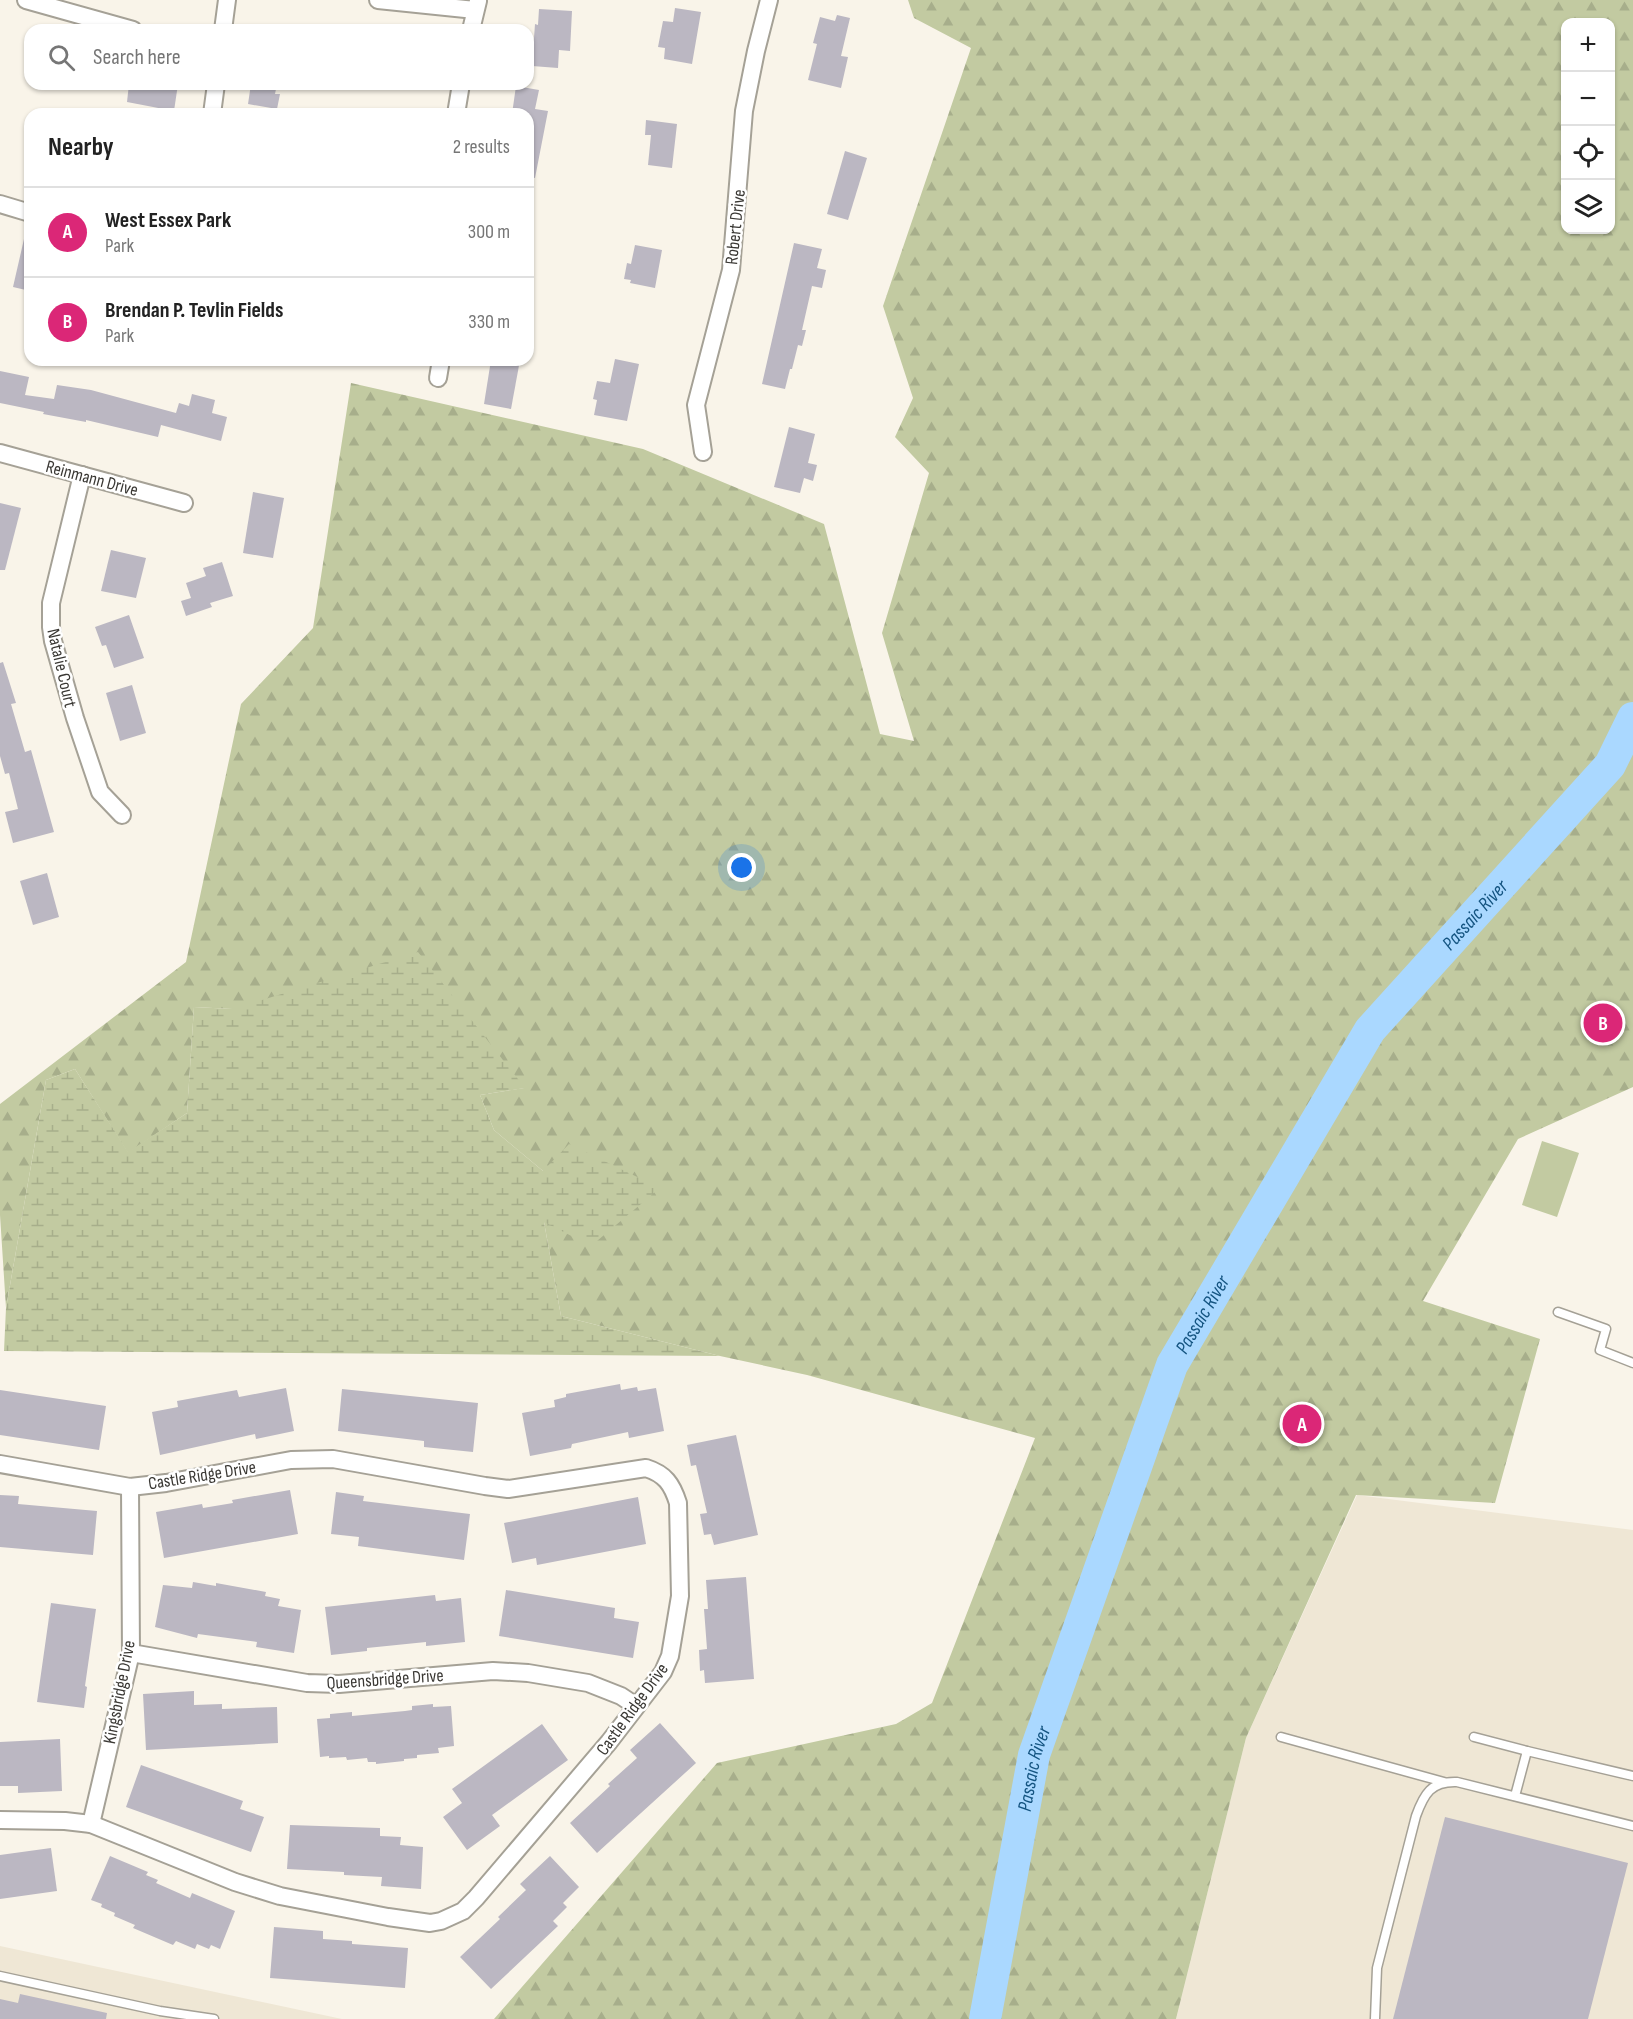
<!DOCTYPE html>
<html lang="en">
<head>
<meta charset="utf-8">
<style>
  :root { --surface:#fff; --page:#f2f2f2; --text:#222; --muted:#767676; --line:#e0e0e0; --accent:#db2777 }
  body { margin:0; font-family:"Sofia Sans Condensed",sans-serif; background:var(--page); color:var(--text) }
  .controls { position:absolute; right:18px; top:18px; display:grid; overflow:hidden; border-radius:12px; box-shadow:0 2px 4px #0004 }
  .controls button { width:54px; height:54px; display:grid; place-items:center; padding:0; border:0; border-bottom:2px solid var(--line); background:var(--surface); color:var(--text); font:30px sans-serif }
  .you { position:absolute; left:742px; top:868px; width:21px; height:21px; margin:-15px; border:4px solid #fff; border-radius:50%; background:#1a73e8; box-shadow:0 0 0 9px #1a73e833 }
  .badge { display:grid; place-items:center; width:39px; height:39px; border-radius:50%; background:var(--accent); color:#fff; font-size:20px; font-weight:700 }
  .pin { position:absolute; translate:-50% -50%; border:3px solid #fff; box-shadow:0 2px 6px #0006 }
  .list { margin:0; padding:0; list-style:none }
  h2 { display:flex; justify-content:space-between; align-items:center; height:78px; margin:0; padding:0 24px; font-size:26px }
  h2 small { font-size:20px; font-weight:400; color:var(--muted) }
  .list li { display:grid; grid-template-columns:39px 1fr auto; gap:18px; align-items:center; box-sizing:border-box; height:90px; padding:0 24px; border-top:2px solid var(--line) }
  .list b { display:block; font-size:22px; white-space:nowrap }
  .list p { margin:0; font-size:20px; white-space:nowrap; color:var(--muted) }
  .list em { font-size:20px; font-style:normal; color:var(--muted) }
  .icon { flex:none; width:33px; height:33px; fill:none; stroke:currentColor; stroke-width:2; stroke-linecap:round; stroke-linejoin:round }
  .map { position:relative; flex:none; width:1633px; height:2019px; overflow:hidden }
  .search { position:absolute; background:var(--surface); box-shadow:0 2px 4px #0004; left:24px; top:24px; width:510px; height:66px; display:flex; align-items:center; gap:15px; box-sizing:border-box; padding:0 21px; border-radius:18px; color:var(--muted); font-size:22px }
  .panel { position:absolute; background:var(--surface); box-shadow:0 2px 4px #0004; left:24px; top:108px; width:510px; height:258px; border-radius:18px }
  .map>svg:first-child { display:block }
  .built { fill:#efe7d5 }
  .green { fill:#c2caa1 }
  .forest { fill:url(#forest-firs); fill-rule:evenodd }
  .wetland { fill:url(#wetland-marsh) }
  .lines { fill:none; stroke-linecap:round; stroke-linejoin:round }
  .river { stroke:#aad8ff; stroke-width:32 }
  .building { fill:#bbb7c2 }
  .service-casing { stroke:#a5a196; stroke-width:11 }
  .minor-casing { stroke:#a5a196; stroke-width:20 }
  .service { stroke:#fff; stroke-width:8 }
  .minor { stroke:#fff; stroke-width:16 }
  .labels { text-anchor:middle; stroke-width:5; stroke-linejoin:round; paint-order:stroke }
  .street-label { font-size:18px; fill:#3a3834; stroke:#fff }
  .water-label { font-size:20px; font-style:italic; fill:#145481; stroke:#fff }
</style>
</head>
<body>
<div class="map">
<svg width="1633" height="2019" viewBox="0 0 1633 2019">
  <defs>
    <pattern id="forest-firs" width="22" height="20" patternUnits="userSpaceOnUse" patternTransform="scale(1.5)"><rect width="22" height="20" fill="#c2caa1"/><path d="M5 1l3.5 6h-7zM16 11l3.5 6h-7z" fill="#a7ae8b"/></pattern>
    <pattern id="wetland-marsh" width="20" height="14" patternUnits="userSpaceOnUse" patternTransform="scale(1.5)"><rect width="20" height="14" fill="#c2caa1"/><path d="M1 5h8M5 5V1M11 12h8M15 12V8" fill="none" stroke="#a7ae8b"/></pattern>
  </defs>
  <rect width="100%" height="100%" fill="#f9f4e9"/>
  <g class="built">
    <path d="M1357 1495 1633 1530V2019H1176L1246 1738Z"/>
    <path d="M0 1946 342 2019H0Z"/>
  </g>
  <path class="green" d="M1542 1141 1579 1153 1557 1217 1522 1205Z"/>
  <path class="forest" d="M908 0H1633V1087L1518 1139 1423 1301 1540 1339 1495 1503 1356 1495 1246 1738 1176 2019H494L717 1763 896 1724 932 1703 1035 1438 807 1375 720 1356 561 1316 544 1222 543 1171 494 1130 480 1095 524 1088 232 1009 194 1007 187 1113 128 1153 75 1069 46 1080 6 1308 0 1215V1104L186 962 241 704 313 628 351 383 643 449 824 524 880 734 914 741 882 633 929 473 895 437 913 398 883 306 971 48 914 18ZM1566 22H1610V230H1566Z"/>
  <path class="wetland" d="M418 952 525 1088 480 1095 494 1130 543 1171 569 1144 660 1188 591 1246 544 1222 561 1316 720 1356 4 1351 6 1308 46 1080 75 1069 128 1152 187 1113 194 1007 233 1009Z"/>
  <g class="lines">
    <path class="river" id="s1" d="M985 2019 1034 1755 1172 1365 1370 1030 1610 765 1633 718"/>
  </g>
  <g class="building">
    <path d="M675 8 701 12 692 64 664 59 665 48 658 47 663 21 673 22Z"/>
    <path d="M539 9 572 11 570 51 559 50 558 68 532 66 535 24 538 25Z"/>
    <path d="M837 15 850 18 841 56 848 57 841 88 808 80 817 44 813 43 820 17 835 21Z"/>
    <path d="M129 84H178L174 111 127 102Z"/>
    <path d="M251 84H277L275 94H280L277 109 248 104Z"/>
    <path d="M516 86 539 90 535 109 548 111 535 178 528 177V114H512Z"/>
    <path d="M646 120 677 124 672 168 648 165 651 135H645Z"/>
    <path d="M845 151 867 158 848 220 827 214Z"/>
    <path d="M24 239H30V291L13 287Z"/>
    <path d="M794 243 822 249 817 268 826 270 822 288 812 286 802 330H806L802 346 798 345 792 369H790L785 389 762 384Z"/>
    <path d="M635 245 662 250 655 288 630 283 631 280 624 279 627 263 631 264Z"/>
    <path d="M615 359 639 364 627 421 594 415 597 400 593 399 597 381 610 383Z"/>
    <path d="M491 360H520L511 409 484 404Z"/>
    <path d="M0 371 29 377 25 395 54 399 57 385 91 390 176 413 179 403 189 406 192 394 215 400 212 413 227 417 221 441 161 425 158 437 86 420V422L43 414 44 412 0 403Z"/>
    <path d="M789 427 815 434 808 463 817 465 813 481 804 478 800 493 774 487Z"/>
    <path d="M253 492 284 498 273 558 243 553Z"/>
    <path d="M0 503 21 508 5 570H0Z"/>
    <path d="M111 550 146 558 136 598 101 591Z"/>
    <path d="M222 562 233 596 210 603 212 607 186 616 181 601 191 598 186 583 206 576 203 568Z"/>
    <path d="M129 615 144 658 114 668 106 645 102 646 95 627Z"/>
    <path d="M3 662 16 703 11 704 25 752 31 750 54 832 13 843 5 812 18 809 9 773 5 774 0 756V663Z"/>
    <path d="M132 685 146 733 120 741 106 693Z"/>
    <path d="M47 873 59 917 33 925 20 881Z"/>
    <path d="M620 1384 621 1390 637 1387 638 1391 656 1388 664 1431 629 1438 628 1432 572 1444 571 1448 530 1456 522 1413 555 1407 554 1400 566 1397V1394Z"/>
    <path d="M286 1388 294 1431 256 1439 255 1434 160 1455 152 1412 178 1407 177 1401 237 1390 239 1397Z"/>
    <path d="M342 1389 478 1403 473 1452 424 1447V1441L338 1431Z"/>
    <path d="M0 1390 106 1406 99 1450 0 1435Z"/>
    <path d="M736 1435 758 1535 714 1545 711 1534 704 1535 700 1514 707 1513 696 1465 691 1466 687 1445Z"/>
    <path d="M290 1490 298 1534 164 1558 156 1512 202 1504 203 1508 233 1503 232 1500Z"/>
    <path d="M336 1492 364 1496 363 1501 470 1514 464 1560 358 1546 359 1537 331 1534Z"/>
    <path d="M0 1495 19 1496 18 1504 97 1511 93 1555 0 1547Z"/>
    <path d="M638 1497 646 1544 537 1565 536 1558 512 1563 504 1523Z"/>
    <path d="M746 1577 754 1679 705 1683 704 1670 700 1671 699 1650 707 1649 704 1609H708L706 1580Z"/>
    <path d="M193 1582 216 1586V1583L266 1592 265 1596 280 1599 278 1606 301 1610 294 1653 256 1647 257 1642 198 1634 197 1638 155 1627 163 1585 192 1588Z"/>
    <path d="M506 1590 615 1608 614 1618 639 1622 633 1658 499 1636Z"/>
    <path d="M435 1595 436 1601 461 1598 465 1642 426 1646V1642L367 1648V1651L331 1655 325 1607Z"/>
    <path d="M51 1603 96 1609 85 1686 87 1687 84 1708 37 1702Z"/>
    <path d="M194 1691V1705L222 1704V1709L277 1707 278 1743 146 1750 143 1694Z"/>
    <path d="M433 1704V1707L451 1706 454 1746 438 1748 439 1753 417 1755V1758L404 1759V1761L376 1764V1762H368L367 1758 347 1760 346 1757 329 1758V1756L320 1757 317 1719 330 1718V1714L352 1712V1716L405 1711 412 1710V1706Z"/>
    <path d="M660 1723 696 1763 597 1853 570 1823 610 1786 608 1784 637 1758 630 1750Z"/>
    <path d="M542 1724 568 1760 492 1815 500 1826 467 1850 443 1817 462 1803 452 1789Z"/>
    <path d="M60 1739 62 1791 18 1793V1786H0V1742Z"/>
    <path d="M141 1765 243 1801 240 1809 264 1817 251 1852 126 1807Z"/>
    <path d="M1445 1817 1628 1863 1588 2019H1393Z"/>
    <path d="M290 1825 380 1828V1836L401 1837 400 1845 423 1847 421 1889 381 1886 382 1877 344 1875V1872L287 1869Z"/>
    <path d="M51 1848 57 1891 0 1899V1855Z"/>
    <path d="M110 1856 148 1872 146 1875 158 1880 156 1883 190 1898 192 1893 235 1911 220 1949 211 1945 209 1949 197 1944 195 1949 176 1941 173 1945 133 1928 135 1925 114 1916 115 1913 101 1907 102 1904 91 1900Z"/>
    <path d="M550 1856 579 1887 563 1903 567 1907 553 1921 558 1926 491 1989 460 1957 500 1919 498 1917 526 1890 520 1884Z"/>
    <path d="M274 1927 323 1931V1939L352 1941V1944L408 1948 405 1988 270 1978Z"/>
    <path d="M20 1994 107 2013 106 2019H0V1999L18 2003Z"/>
  </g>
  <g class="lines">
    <g class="service-casing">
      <g id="service">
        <path d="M1558 1312 1606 1329 1600 1350 1633 1363"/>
        <path d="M1281 1737 1444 1782"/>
        <path d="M1474 1737 1527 1751 1515 1796"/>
        <path d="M1527 1751 1633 1776"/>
        <path d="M0 1976 160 2011 214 2019"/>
        <path d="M1375 2019 1377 1968 1416 1816C1424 1794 1431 1781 1457 1782L1633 1826"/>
      </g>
    </g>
    <g class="minor-casing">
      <g id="minor">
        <path d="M26 0 133 30"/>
        <path d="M378 0 475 10"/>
        <path d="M223 30 227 0"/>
        <path d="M471 30 478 1"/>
        <path d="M212 114 216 84"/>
        <path d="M456 114 461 84"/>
        <path d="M0 204 30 213"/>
        <path d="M438 378 441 360"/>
        <path d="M703 452 696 405 731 270 744 111 756 51 769 0"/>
        <path d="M0 453 184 503"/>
        <path d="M82 475 51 603V627L53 641 75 718 100 792 122 815"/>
        <path d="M0 1464 130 1487 166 1483 291 1460 333 1459 485 1486 508 1489 646 1468C665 1474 672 1484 678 1503L680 1596 670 1656 663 1672 609 1742 476 1898 463 1911 441 1921 430 1923 388 1917 280 1896 235 1882 91 1824 65 1821 0 1820"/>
        <path d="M131 1653 307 1683 339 1684 493 1671 528 1673 588 1683 621 1696 636 1706"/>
        <path d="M91 1824 131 1653 130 1487"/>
      </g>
    </g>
    <use href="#service" class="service"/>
    <use href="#minor" class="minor"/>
  </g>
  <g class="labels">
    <g class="street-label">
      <text transform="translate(735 227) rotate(-84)" y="6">Robert Drive</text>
      <text transform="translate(92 478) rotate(15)" y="6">Reinmann Drive</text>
      <text transform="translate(62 668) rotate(77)" y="6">Natalie Court</text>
      <text transform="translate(202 1475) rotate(-9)" y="6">Castle Ridge Drive</text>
      <text transform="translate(385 1679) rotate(-4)" y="6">Queensbridge Drive</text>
      <text transform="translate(119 1692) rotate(-79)" y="6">Kingsbridge Drive</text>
      <text transform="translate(632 1709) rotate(-54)" y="6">Castle Ridge Drive</text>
    </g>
    <g class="water-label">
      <text dy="7" stroke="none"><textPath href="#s1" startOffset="1227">Passaic River</textPath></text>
      <text dy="7" stroke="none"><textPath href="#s1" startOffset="741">Passaic River</textPath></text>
      <text dy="7" stroke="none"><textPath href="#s1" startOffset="255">Passaic River</textPath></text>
    </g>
  </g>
</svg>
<div class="controls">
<button>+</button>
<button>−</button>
<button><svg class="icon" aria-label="locate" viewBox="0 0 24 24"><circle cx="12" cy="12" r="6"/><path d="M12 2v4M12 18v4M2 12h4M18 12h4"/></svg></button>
<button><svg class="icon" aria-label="layers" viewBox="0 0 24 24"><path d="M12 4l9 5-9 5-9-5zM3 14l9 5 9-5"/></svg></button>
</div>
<div class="you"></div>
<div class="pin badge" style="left:1302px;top:1424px">A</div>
<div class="pin badge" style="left:1603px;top:1023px">B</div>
<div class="search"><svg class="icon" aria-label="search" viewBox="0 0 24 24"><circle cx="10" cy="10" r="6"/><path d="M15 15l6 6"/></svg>Search here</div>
<section class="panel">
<h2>Nearby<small>2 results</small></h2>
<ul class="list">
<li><span class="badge">A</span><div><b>West Essex Park</b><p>Park</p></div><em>300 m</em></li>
<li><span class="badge">B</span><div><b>Brendan P. Tevlin Fields</b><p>Park</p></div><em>330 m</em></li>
</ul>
</section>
</div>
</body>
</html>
